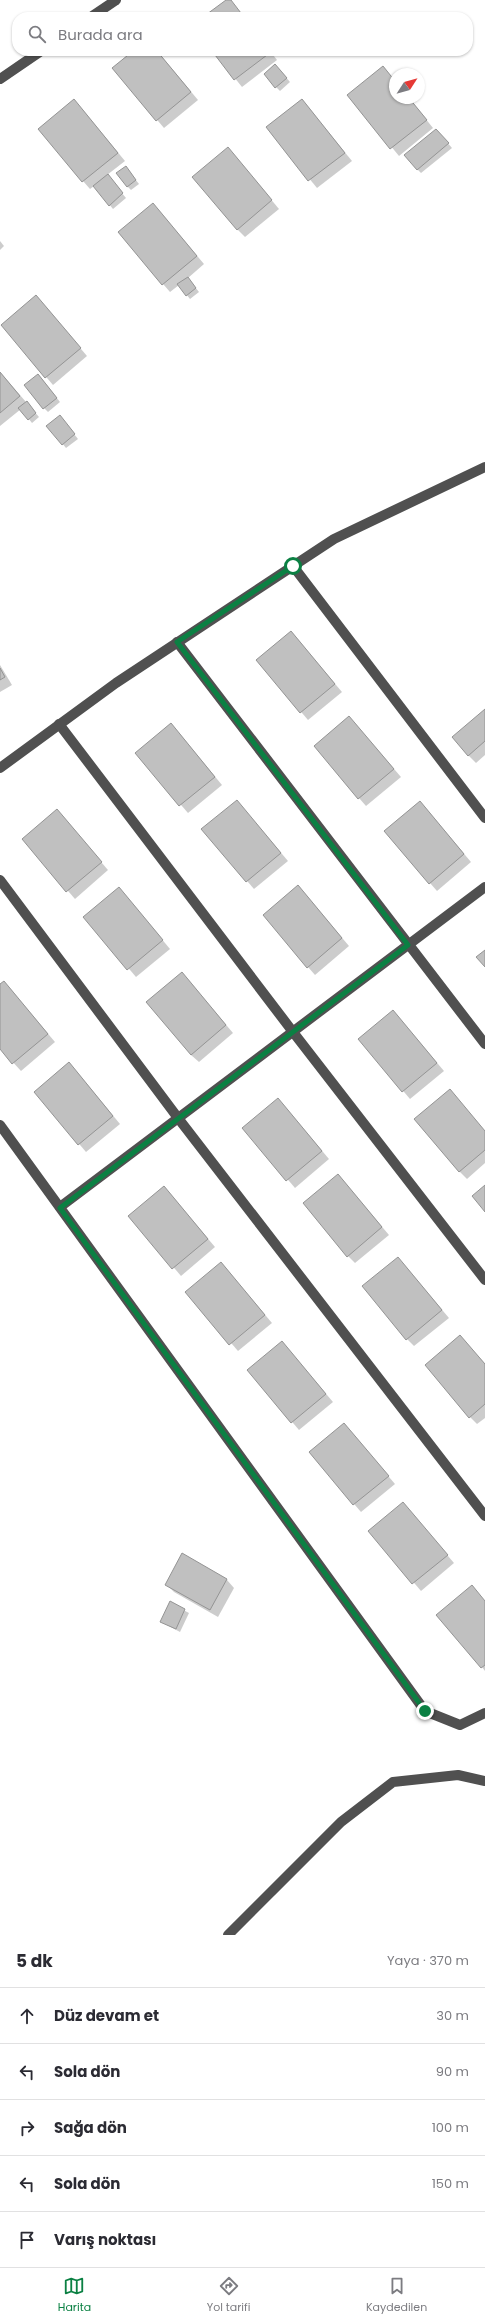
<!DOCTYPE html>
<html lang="tr">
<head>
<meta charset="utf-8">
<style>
  :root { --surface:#fff; --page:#f2f2f3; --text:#2b2b33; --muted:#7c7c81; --line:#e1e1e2; --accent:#0b8043 }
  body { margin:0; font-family:Poppins,sans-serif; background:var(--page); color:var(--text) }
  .compass { position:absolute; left:389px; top:68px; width:36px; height:36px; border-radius:50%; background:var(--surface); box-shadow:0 1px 3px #0004; rotate:54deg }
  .stop { position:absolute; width:12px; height:12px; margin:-9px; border:3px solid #0b8043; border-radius:50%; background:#fff }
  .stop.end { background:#0b8043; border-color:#fff; box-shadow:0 1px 4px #0008 }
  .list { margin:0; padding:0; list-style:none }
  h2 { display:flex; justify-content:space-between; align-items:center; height:52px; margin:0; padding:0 16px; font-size:17px }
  h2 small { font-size:13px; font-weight:400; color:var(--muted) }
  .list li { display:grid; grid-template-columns:26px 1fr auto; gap:12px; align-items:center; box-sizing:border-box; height:56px; padding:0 16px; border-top:1px solid var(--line) }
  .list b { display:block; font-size:15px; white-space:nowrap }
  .list em { font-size:13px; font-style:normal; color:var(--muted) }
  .icon { flex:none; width:22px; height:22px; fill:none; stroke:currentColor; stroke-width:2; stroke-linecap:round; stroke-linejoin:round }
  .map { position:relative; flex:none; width:485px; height:1935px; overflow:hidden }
  .search { position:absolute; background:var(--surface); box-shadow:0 1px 3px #0004; left:12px; right:12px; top:12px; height:44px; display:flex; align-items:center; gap:10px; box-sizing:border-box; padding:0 14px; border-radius:16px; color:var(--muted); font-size:15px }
  .sheet { height:332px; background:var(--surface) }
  nav { display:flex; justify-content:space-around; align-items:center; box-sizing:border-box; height:56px; border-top:1px solid var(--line); background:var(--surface); font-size:11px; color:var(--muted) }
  nav a { display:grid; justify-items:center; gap:2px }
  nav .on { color:var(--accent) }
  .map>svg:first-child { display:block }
  .shadow { fill:#0003 }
  .building { fill:#c0c0c0; stroke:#949494 }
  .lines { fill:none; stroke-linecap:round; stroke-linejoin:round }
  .minor { stroke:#505050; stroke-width:10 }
  .route { stroke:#0b8043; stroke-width:5 }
</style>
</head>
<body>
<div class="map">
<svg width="485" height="1935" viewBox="0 0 485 1935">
  <rect width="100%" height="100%" fill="#fff"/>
  <g class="shadow">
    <path d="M134 51H157L198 100 164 128 113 68Z"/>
    <path d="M213 51H270L277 60 242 87Z"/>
    <path d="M383 67 395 80V98H409L433 128 399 156 349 95Z"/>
    <path d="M279 69 290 82 280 91 276 87Z"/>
    <path d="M302 100 352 161 317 188 267 127Z"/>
    <path d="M81 108 125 161 107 175 126 198 113 209 94 186 90 189 83 181 39 129Z"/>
    <path d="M440 134 452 148 421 173 417 169Z"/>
    <path d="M235 156 279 209 245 237 237 229Z"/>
    <path d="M129 171 139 184 131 190 127 186Z"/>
    <path d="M160 212 204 264 188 278 199 292 190 299 179 285 170 292 119 233Z"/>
    <path d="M0 241 4 246 0 250Z"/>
    <path d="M36 296 87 356 53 385 2 325Z"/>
    <path d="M0 372 39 417 32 423 21 409 0 426Z"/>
    <path d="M42 379 60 402 48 412 44 408Z"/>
    <path d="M63 420 78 439 66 448 48 426Z"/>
    <path d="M291 632 342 692 308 720 257 660Z"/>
    <path d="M0 665 12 685 0 692Z"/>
    <path d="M485 710V755L476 763 468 755Z"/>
    <path d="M349 717 401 777 366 806 359 798Z"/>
    <path d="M178 732 222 785 188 813 136 753Z"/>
    <path d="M237 801 288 861 254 889 203 830Z"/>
    <path d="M427 810 471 862 437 891 430 883Z"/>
    <path d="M57 811 108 870 75 899 23 839Z"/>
    <path d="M305 894 349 946 315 975 308 967Z"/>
    <path d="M126 896 170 949 136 977 85 917Z"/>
    <path d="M189 981 233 1033 199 1062 191 1055Z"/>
    <path d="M0 985 11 990 55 1042 21 1071 0 1048Z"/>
    <path d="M393 1011 444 1071 410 1099 359 1039Z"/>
    <path d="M76 1071 120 1124 86 1152 35 1092Z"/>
    <path d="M285 1107 329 1159 295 1188 244 1128Z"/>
    <path d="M485 1131V1163L467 1179 459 1171Z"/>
    <path d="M338 1175 389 1235 355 1263 348 1256Z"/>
    <path d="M171 1195 215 1247 181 1276 130 1216Z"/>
    <path d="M405 1266 449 1318 414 1346 407 1339Z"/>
    <path d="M228 1271 272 1323 238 1351 187 1292Z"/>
    <path d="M460 1336 485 1364V1418L477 1424 470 1417Z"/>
    <path d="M282 1342 333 1402 299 1430 248 1370Z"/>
    <path d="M344 1424 395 1484 361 1512 310 1453Z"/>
    <path d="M403 1503 454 1563 421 1591 370 1531Z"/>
    <path d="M183 1555 227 1580 234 1588 218 1617 174 1592 166 1584Z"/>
    <path d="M485 1601V1671L482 1667Z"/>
    <path d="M170 1603 189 1613 180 1632 161 1622Z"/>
  </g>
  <g class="building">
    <path d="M226 0H231L244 17H203Z"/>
    <path d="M133 51H157L191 92 156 121 112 68Z"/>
    <path d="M212 51H270L271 52 234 80Z"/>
    <path d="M275 64 287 78 275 88 264 74Z"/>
    <path d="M383 66 395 81V98H409L427 120 390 149 347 95Z"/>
    <path d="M74 99 118 153 82 182 38 129Z"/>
    <path d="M302 99 345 153 308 181 266 127Z"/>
    <path d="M436 129 449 143 417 170 404 155Z"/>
    <path d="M228 147 272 200 237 230 192 177Z"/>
    <path d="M126 166 136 180 127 187 116 173Z"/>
    <path d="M108 174 123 193 109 206 93 186Z"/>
    <path d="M153 203 197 256 162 285 118 232Z"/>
    <path d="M188 277 196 288 186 296 177 284Z"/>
    <path d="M36 295 81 348 45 378 1 325Z"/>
    <path d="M0 372 20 396 0 413Z"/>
    <path d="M38 374 57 398 43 409 24 385Z"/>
    <path d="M27 401 36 413 28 420 18 408Z"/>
    <path d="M60 415 75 434 62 445 46 426Z"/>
    <path d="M291 631 335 684 300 713 256 660Z"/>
    <path d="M0 668 5 677 0 680Z"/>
    <path d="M485 709V741L468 756 452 737Z"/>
    <path d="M349 716 394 769 358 799 314 746Z"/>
    <path d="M171 723 215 777 179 806 135 753Z"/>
    <path d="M237 800 281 853 246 882 201 829Z"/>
    <path d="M420 801 464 854 429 884 384 831Z"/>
    <path d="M57 809 102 862 66 892 22 839Z"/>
    <path d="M298 885 342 938 307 968 263 915Z"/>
    <path d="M119 887 163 940 127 970 83 917Z"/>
    <path d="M485 950V967L476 957Z"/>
    <path d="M182 972 226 1025 191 1055 146 1002Z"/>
    <path d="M4 981 48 1034 12 1064 0 1049V984Z"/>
    <path d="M393 1010 437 1063 402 1092 358 1039Z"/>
    <path d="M69 1062 113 1116 78 1145 34 1092Z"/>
    <path d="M450 1089 485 1131V1150L459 1172 414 1119Z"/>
    <path d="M278 1098 322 1151 286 1181 242 1128Z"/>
    <path d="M338 1174 382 1227 347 1257 303 1203Z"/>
    <path d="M485 1185V1212L472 1196Z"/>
    <path d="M164 1186 208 1239 172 1269 128 1216Z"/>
    <path d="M398 1257 442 1310 406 1340 362 1286Z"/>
    <path d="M221 1262 265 1315 229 1345 185 1292Z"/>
    <path d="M460 1335 485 1364V1404L469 1418 425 1365Z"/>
    <path d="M282 1341 326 1394 291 1423 247 1370Z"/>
    <path d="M344 1423 389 1476 353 1505 309 1452Z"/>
    <path d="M403 1502 448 1555 412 1584 368 1531Z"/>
    <path d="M182 1553 227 1579 210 1610 165 1585Z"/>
    <path d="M472 1585 485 1601V1665L481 1668 436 1615Z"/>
    <path d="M170 1601 185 1609 176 1629 160 1622Z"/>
  </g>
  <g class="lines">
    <g class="minor">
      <path d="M91 17 116 0"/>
      <path d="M0 79 41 51"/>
      <path d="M293 566 485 818"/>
      <path d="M177 642 485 1044"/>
      <path d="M59 724 293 1032 485 1280"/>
      <path d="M0 768 116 683 334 539 485 467"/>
      <path d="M0 880 178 1118 485 1516"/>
      <path d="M0 1125 425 1711 460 1725 485 1713"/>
      <path d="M60 1207 485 887"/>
      <path d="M228 1935 341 1822 393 1782 458 1775 485 1781"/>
    </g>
  </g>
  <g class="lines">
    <path class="route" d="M293 566 177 642 408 945 60 1208 425 1711"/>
  </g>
</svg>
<svg class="compass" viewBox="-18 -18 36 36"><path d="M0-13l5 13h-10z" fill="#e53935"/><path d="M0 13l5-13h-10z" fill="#7c7c81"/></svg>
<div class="stop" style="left:293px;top:566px"></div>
<div class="stop end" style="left:425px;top:1711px"></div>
<div class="search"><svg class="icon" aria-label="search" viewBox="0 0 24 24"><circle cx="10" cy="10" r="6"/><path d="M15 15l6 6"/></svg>Burada ara</div>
</div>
<section class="sheet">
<h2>5 dk<small>Yaya · 370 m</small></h2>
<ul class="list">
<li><svg class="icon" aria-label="ahead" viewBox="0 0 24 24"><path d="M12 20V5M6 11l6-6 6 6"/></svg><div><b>Düz devam et</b></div><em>30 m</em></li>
<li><svg class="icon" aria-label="left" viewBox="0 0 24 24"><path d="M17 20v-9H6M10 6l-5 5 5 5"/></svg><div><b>Sola dön</b></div><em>90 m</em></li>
<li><svg class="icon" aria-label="right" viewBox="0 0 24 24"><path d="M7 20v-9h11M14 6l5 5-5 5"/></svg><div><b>Sağa dön</b></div><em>100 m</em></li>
<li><svg class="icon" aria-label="left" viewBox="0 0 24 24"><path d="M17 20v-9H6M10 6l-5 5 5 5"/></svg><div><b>Sola dön</b></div><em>150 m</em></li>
<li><svg class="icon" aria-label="arrive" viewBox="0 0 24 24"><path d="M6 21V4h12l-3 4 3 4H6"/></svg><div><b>Varış noktası</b></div></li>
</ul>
</section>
<nav>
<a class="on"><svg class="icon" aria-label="map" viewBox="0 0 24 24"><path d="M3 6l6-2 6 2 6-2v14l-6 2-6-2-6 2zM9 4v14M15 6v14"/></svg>Harita</a>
<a><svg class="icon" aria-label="directions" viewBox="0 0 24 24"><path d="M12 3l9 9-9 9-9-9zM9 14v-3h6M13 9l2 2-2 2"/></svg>Yol tarifi</a>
<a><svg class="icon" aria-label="saved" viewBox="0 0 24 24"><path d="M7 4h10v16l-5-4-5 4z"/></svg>Kaydedilen</a>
</nav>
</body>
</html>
